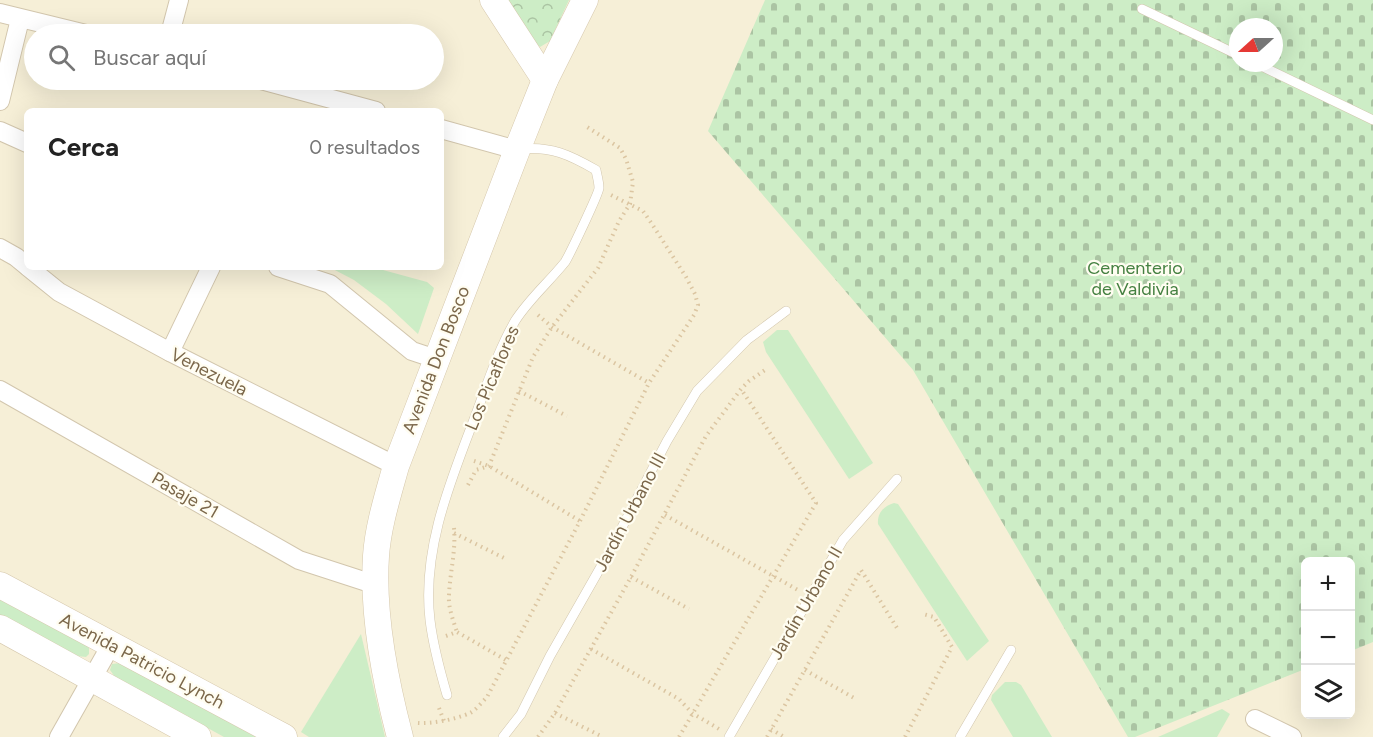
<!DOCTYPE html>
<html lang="es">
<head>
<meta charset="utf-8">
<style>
  :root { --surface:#fff; --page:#f6f6f6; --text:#222; --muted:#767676; --line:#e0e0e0 }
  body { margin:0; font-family:Figtree,sans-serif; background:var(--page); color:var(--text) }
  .controls { position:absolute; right:18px; bottom:18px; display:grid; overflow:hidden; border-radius:9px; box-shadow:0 6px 24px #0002 }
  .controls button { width:54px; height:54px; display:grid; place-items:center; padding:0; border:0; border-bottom:2px solid var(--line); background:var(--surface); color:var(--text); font:30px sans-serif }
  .compass { position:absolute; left:1229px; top:18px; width:54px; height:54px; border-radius:50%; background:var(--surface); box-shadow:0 6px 24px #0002; rotate:249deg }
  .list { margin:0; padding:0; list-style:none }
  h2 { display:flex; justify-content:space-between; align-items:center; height:78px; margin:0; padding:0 24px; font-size:26px }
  h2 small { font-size:20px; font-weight:400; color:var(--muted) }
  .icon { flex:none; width:33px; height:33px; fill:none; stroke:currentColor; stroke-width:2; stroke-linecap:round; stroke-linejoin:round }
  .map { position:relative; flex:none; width:1373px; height:737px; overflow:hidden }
  .search { position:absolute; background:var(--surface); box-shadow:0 6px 24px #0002; left:24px; top:24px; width:420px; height:66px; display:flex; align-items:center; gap:15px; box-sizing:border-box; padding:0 21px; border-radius:33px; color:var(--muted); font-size:22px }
  .panel { position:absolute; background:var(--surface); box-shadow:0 6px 24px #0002; left:24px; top:108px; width:420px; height:162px; border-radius:9px }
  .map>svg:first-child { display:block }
  .residential { fill:#f6efd7; fill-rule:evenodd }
  .grass { fill:#cdedc6 }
  .forest { fill:url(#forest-crowns) }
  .cemetery { fill:url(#cemetery-stones); fill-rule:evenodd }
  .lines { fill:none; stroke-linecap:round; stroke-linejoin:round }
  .lane-casing { stroke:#d2c6ad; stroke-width:10 }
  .street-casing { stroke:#d2c6ad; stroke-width:20 }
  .secondary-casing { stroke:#d5c7ab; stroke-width:27 }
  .path { stroke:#dbc5a1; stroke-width:4; stroke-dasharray:1.5 4.5; stroke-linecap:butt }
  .lane { stroke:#fff; stroke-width:9 }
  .street { stroke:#fff; stroke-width:18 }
  .secondary { stroke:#fff; stroke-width:26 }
  .labels { text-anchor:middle; stroke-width:4.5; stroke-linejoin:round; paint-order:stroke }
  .park-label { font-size:18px; fill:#458141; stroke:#fffdf1 }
  .street-label { font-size:18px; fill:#7b674a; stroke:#fffdf1 }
</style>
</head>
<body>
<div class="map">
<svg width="1373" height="737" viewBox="0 0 1373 737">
  <defs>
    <pattern id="forest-crowns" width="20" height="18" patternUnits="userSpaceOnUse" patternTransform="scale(1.5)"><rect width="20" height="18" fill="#cdedc6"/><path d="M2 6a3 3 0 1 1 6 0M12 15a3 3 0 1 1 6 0" fill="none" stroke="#abc4a3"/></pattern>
    <pattern id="cemetery-stones" width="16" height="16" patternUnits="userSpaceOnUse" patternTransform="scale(1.5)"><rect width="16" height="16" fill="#cdedc6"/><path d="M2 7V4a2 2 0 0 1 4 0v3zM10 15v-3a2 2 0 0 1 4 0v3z" fill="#abc4a3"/></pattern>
  </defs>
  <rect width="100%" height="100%" fill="#fefae9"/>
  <path class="residential" d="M0 0H1373V737H0ZM1238 27H1274V63H1238ZM34 34H434V80H34ZM27 111H441V267H27ZM1306 562H1350V714H1306Z"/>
  <g class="grass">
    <path d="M329 267H372L427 282 434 288 418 334 386 304 354 280Z"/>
    <path d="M777 330H788L873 463 849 479 766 352 763 342Z"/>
    <path d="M894 503 898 504 989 641 967 661 878 524C877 513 884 506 894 503Z"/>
    <path d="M0 597 86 644 89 648V654L86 657 77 656 0 615Z"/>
    <path d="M361 634 385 737H309L301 732Z"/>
    <path d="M120 663 256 737H224L115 677 110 670 112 664Z"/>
    <path d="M1005 682H1016L1021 685 1052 737H1013L991 700 992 695Z"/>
    <path d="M1222 709 1230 714 1217 737H1158Z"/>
  </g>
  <path class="forest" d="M506 0H569L550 41 540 47 531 38Z"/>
  <path class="cemetery" d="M765 0H1373V642L1351 651 1350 562H1306L1305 669 1135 737H1128L913 370 708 131ZM1238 27H1274V63H1238Z"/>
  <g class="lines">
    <g class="lane-casing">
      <g id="lane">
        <path d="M1142 9 1238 55"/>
        <path d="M1255 63 1373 120"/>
        <path d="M447 695C440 671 433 645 430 620 422 551 449 485 473 422 486 388 497 352 515 321 529 299 549 282 565 262 569 256 599 193 599 188 599 182 597 176 596 170 570 155 551 146 521 149"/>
        <path d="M503 737 521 714 550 656 607 556 667 441 697 391 747 340 786 311"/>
        <path d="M729 737 843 540 897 479"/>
        <path d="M960 737 1011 650"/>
      </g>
    </g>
    <g class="street-casing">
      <g id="street">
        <path d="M0 13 86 34"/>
        <path d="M170 34 179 0"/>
        <path d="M261 80 376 111"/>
        <path d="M0 101 20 19"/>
        <path d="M441 129 517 150"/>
        <path d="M0 131 27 143"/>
        <path d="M0 248 16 257 27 266"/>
        <path d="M28 267 59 292 170 352 396 466"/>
        <path d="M278 267 330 284 412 351 436 359"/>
        <path d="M170 352 211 267"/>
        <path d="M0 390 299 560 376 585"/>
        <path d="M1255 719 1292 737"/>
        <path d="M59 737 111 645"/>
      </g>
    </g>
    <g class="secondary-casing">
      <g id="secondary">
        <path d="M493 0 545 80"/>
        <path d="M0 585 284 737"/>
        <path d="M0 628 198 737"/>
        <path d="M400 737C385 680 372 615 376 556 378 526 388 495 396 466L517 150 545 80 585 0"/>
      </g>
    </g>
    <g class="path">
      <path d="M538 315 552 327 649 383"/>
      <path d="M519 391 567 416"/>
      <path d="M474 461 489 466 580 521"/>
      <path d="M468 485 476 470 489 466 533 357 552 327 598 268 619 221 630 204 633 182 626 159 620 148 584 125"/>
      <path d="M665 515 798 590"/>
      <path d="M454 528C456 551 450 572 449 595 448 607 453 620 457 632"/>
      <path d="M454 533 504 558"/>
      <path d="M631 577 689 609"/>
      <path d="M446 636 457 632 506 660"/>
      <path d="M591 649 679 699 692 713 719 729"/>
      <path d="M805 670 854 698"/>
      <path d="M439 708 444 721"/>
      <path d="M555 713 603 737"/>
      <path d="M418 723C432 724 457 719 470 713 476 710 482 702 487 697L580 521 649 383 694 315 698 305 695 294 686 277 652 224 643 211 611 195"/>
      <path d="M771 729 784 737"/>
      <path d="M538 737 555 713 631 577 706 436 741 389 749 381 765 370"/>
      <path d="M679 737 816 503 741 389"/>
      <path d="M767 737 861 570 897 628"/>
      <path d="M905 737 952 647 934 617 923 614"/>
    </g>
    <use href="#lane" class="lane"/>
    <use href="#street" class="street"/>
    <use href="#secondary" class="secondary"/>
  </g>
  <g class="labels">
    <g class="park-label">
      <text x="1135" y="274">Cementerio<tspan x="1135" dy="21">de Valdivia</tspan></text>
    </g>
    <g class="street-label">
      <text transform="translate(436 360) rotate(-69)" y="6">Avenida Don Bosco</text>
      <text transform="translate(209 372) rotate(27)" y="6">Venezuela</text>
      <text transform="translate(492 378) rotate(-67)" y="6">Los Picaflores</text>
      <text transform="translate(185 495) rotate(30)" y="6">Pasaje 21</text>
      <text transform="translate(630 512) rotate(-62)" y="6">Jardín Urbano III</text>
      <text transform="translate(806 603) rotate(-60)" y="6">Jardín Urbano II</text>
      <text transform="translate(142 661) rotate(28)" y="6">Avenida Patricio Lynch</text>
    </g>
  </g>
</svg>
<div class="controls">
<button>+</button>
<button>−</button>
<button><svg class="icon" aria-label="layers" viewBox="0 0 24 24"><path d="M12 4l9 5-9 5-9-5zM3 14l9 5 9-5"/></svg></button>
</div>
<svg class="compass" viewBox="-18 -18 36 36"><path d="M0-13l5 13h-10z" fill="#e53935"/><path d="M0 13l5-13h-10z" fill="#767676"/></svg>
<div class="search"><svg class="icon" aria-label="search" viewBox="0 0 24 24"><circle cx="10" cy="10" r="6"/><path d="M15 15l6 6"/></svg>Buscar aquí</div>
<section class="panel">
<h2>Cerca<small>0 resultados</small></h2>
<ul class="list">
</ul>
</section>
</div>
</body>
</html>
